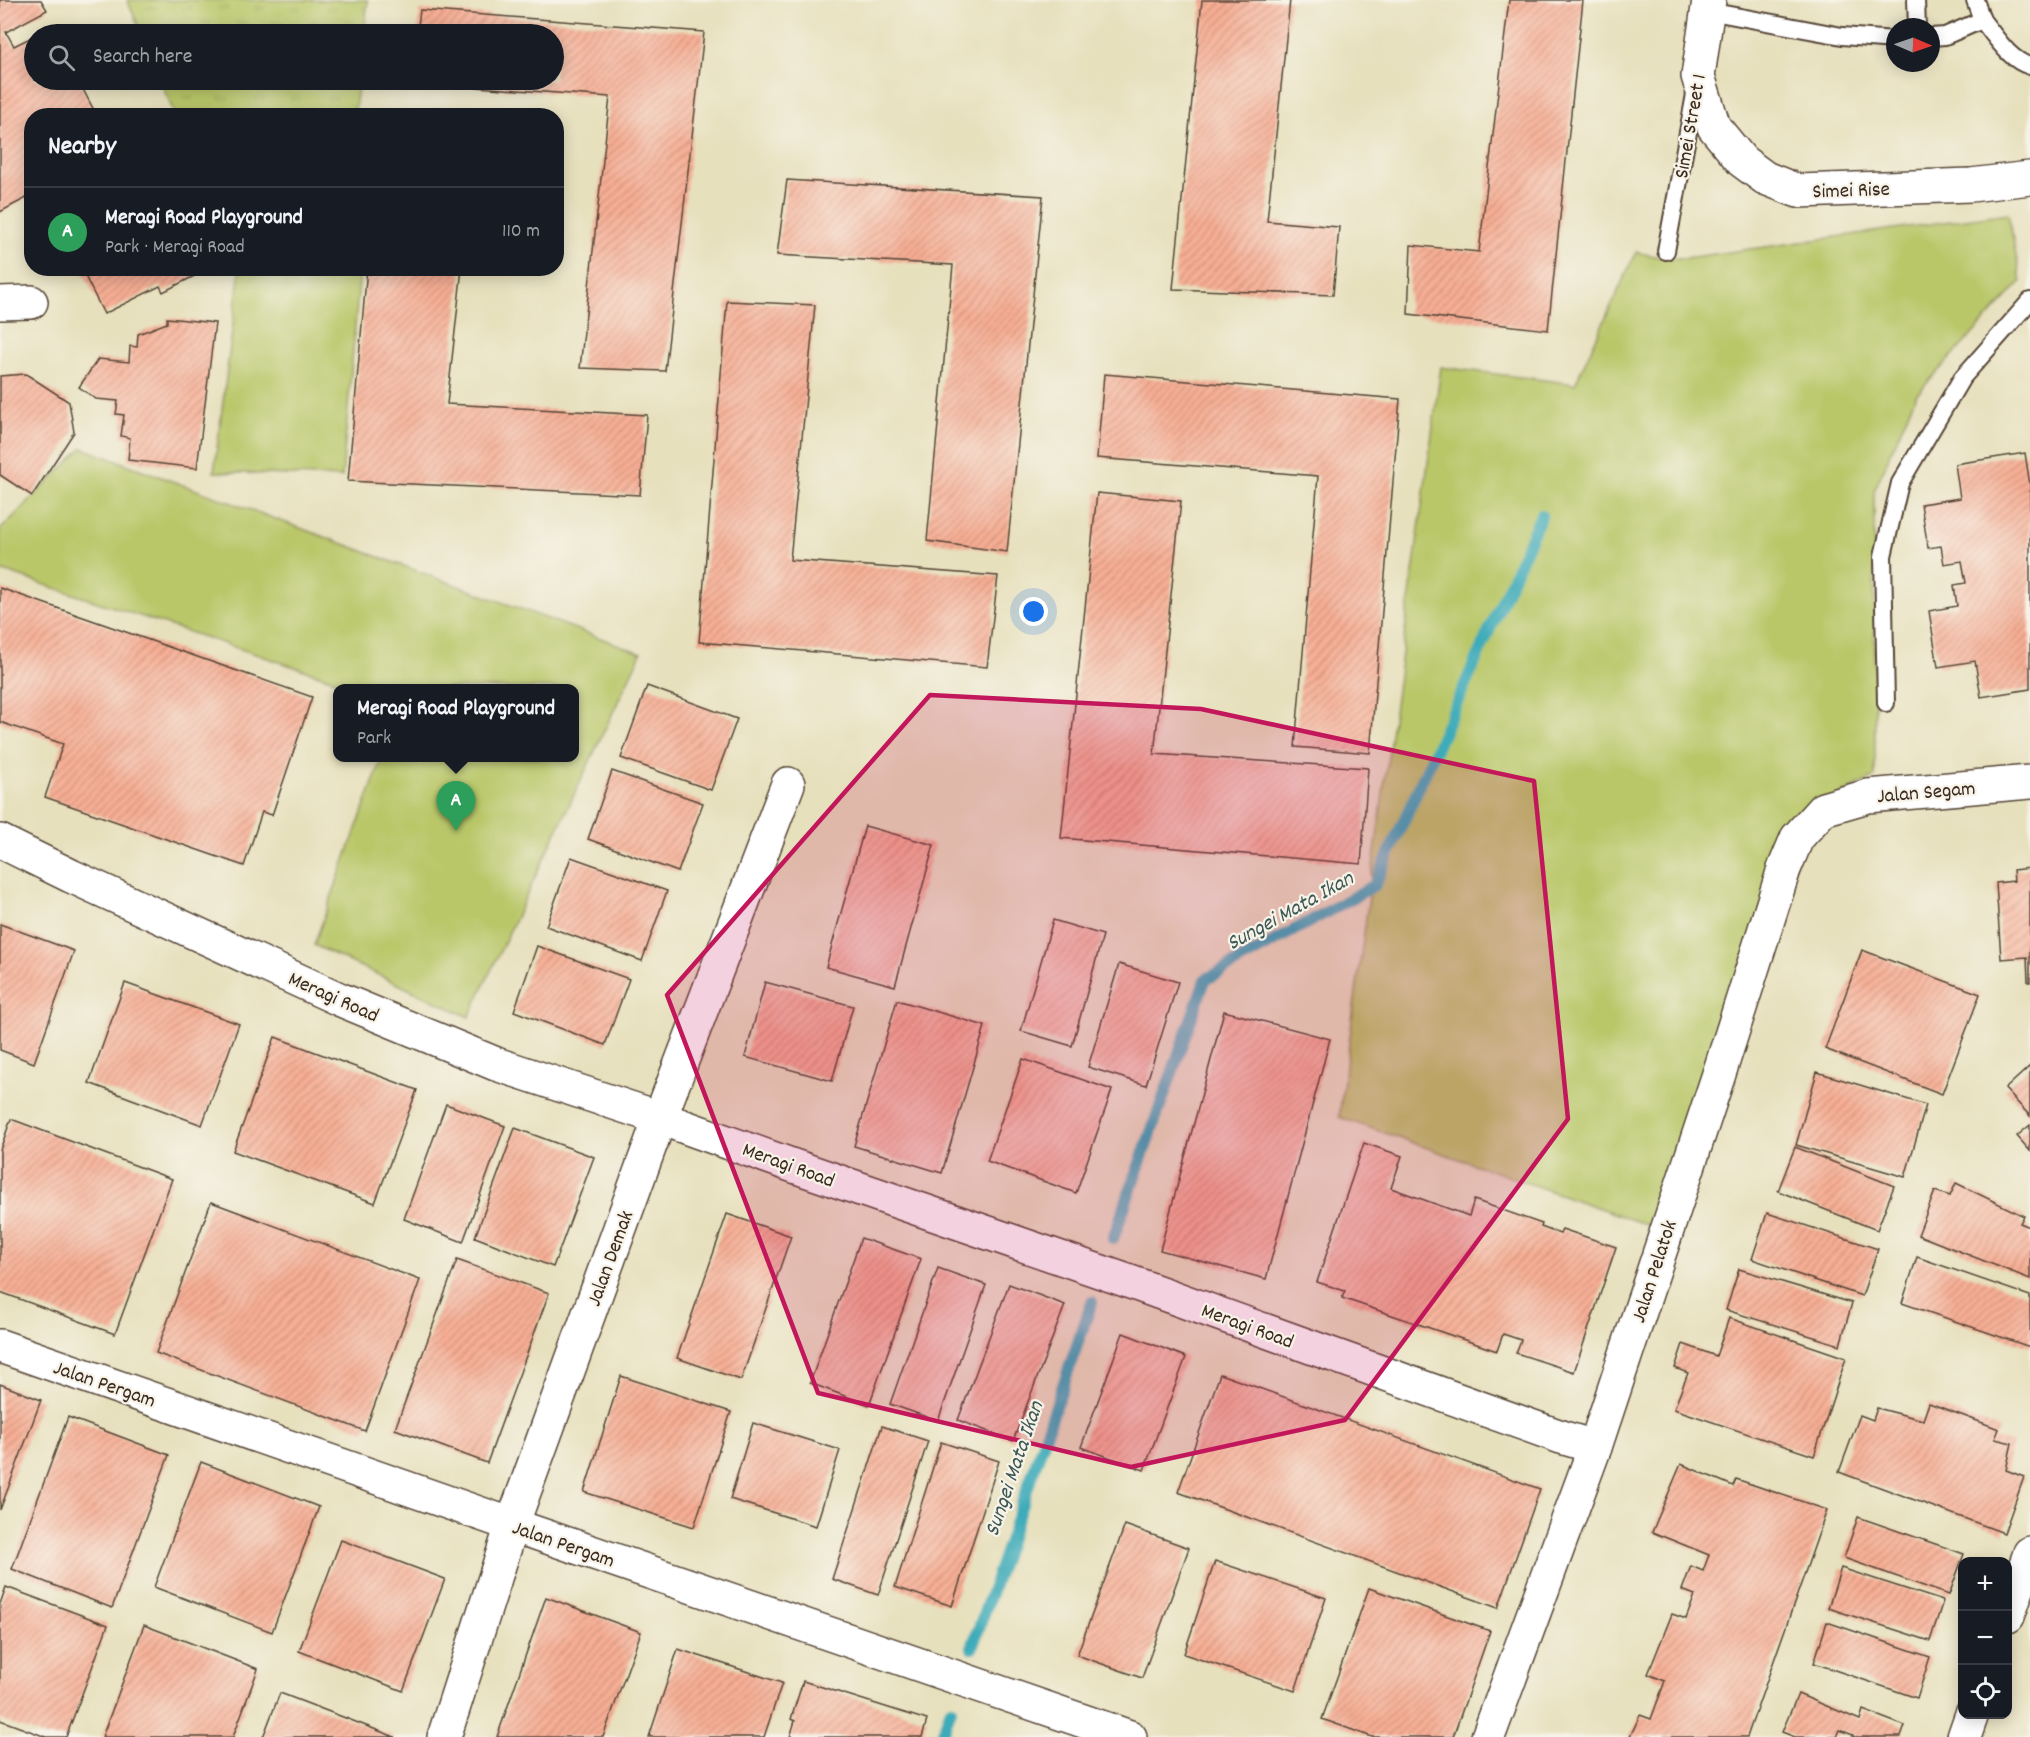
<!DOCTYPE html>
<html lang="en">
<head>
<meta charset="utf-8">
<style>
  :root { --surface:#171b24; --page:#20242c; --text:#f1f3f6; --muted:#9ea1a6; --line:#363941; --accent:#b45309 }
  body { margin:0; font-family:Dekko,sans-serif; background:var(--page); color:var(--text) }
  .controls { position:absolute; right:18px; bottom:18px; display:grid; overflow:hidden; border-radius:12px; box-shadow:0 3px 15px #0003 }
  .controls button { width:54px; height:54px; display:grid; place-items:center; padding:0; border:0; border-bottom:2px solid var(--line); background:var(--surface); color:var(--text); font:30px sans-serif }
  .compass { position:absolute; left:1886px; top:18px; width:54px; height:54px; border-radius:50%; background:var(--surface); box-shadow:0 3px 15px #0003; rotate:92deg }
  .you { position:absolute; left:1034px; top:612px; width:21px; height:21px; margin:-15px; border:4px solid #fff; border-radius:50%; background:#1a73e8; box-shadow:0 0 0 9px #1a73e833 }
  .badge { display:grid; place-items:center; width:39px; height:39px; border-radius:50%; background:var(--accent); color:#fff; font-size:20px; font-weight:700 }
  .pin { position:absolute; translate:-50% -50px; filter:drop-shadow(0 2px 3px #0008) }
  .pin::after { content:''; position:absolute; top:32px; width:21px; height:18px; background:inherit; clip-path:polygon(0 0,100% 0,50% 100%) }
  .popup { position:absolute; left:333px; top:684px; width:246px; height:78px; box-sizing:border-box; display:grid; place-content:center; border-radius:12px; background:var(--surface); filter:drop-shadow(0 2px 4px #0005); font-size:20px; white-space:nowrap; color:var(--muted) }
  .popup b { font-size:22px; color:var(--text) }
  .popup::after { content:''; position:absolute; left:50%; top:100%; margin-left:-12px; border:12px solid transparent; border-top-color:var(--surface) }
  .list { margin:0; padding:0; list-style:none }
  h2 { display:flex; justify-content:space-between; align-items:center; height:78px; margin:0; padding:0 24px; font-size:26px }
  h2 small { font-size:20px; font-weight:400; color:var(--muted) }
  .list li { display:grid; grid-template-columns:39px 1fr auto; gap:18px; align-items:center; box-sizing:border-box; height:90px; padding:0 24px; border-top:2px solid var(--line) }
  .list b { display:block; font-size:22px; white-space:nowrap }
  .list p { margin:0; font-size:20px; white-space:nowrap; color:var(--muted) }
  .list em { font-size:20px; font-style:normal; color:var(--muted) }
  .icon { flex:none; width:33px; height:33px; fill:none; stroke:currentColor; stroke-width:2; stroke-linecap:round; stroke-linejoin:round }
  .map { position:relative; flex:none; width:2030px; height:1737px; overflow:hidden }
  .search { position:absolute; background:var(--surface); box-shadow:0 3px 15px #0003; left:24px; top:24px; width:540px; height:66px; display:flex; align-items:center; gap:15px; box-sizing:border-box; padding:0 21px; border-radius:33px; color:var(--muted); font-size:22px }
  .panel { position:absolute; background:var(--surface); box-shadow:0 3px 15px #0003; left:24px; top:108px; width:540px; height:168px; border-radius:24px }
  .map>svg:first-child { display:block }
  .grass { fill:url(#grass-tufts); stroke:#7a7844; stroke-width:1.5 }
  .park { fill:#b9c769; stroke:#7a7844; stroke-width:1.5 }
  .lines { fill:none; stroke-linecap:round; stroke-linejoin:round }
  .stream { stroke:#3cabb9; stroke-width:12 }
  .building { fill:url(#building-hatch) }
  .lane-casing { stroke:#554536; stroke-width:20 }
  .street-casing { stroke:#554536; stroke-width:36 }
  .lane { stroke:#fff; stroke-width:16 }
  .street { stroke:#fff; stroke-width:33 }
  .marked { fill:#c2185b; fill-opacity:0.2; stroke:#c2185b; stroke-width:4.5; stroke-linejoin:round }
  .labels { text-anchor:middle; stroke-width:4.5; stroke-linejoin:round; paint-order:stroke }
  .street-label { font-size:21px; fill:#3b2a1e; stroke:#f7f3e8 }
  .water-label { font-size:22px; font-style:italic; fill:#3b5754; stroke:#f7f3e8 }
</style>
</head>
<body>
<div class="map">
<svg width="2030" height="1737" viewBox="0 0 2030 1737">
  <defs>
    <pattern id="grass-tufts" width="24" height="20" patternUnits="userSpaceOnUse" patternTransform="scale(1.5)"><rect width="24" height="20" fill="#b9c769"/><path d="M3 7l-1-3M5 7V3M7 7l1-3M15 17l-1-3M17 17v-4M19 17l1-3" fill="none" stroke="#a0ab5b"/></pattern>
    <pattern id="building-hatch" width="6" height="6" patternUnits="userSpaceOnUse" patternTransform="scale(1.5)"><rect width="6" height="6" fill="#f8af95"/><path d="M-1 1l2-2M0 6l6-6M5 7l2-2" fill="none" stroke="#ca8f79"/></pattern>
  </defs>
  <rect width="100%" height="100%" fill="#f7f3e8"/>
  <filter id="ink" filterUnits="userSpaceOnUse"><feTurbulence type="fractalNoise" baseFrequency=".0167" numOctaves="2"/><feDisplacementMap in="SourceGraphic" scale="12" xChannelSelector="R" yChannelSelector="G"/><feConvolveMatrix kernelMatrix="1 2 1 2 8 2 1 2 1" color-interpolation-filters="sRGB"/></filter>
  <filter id="wash" filterUnits="userSpaceOnUse"><feTurbulence type="fractalNoise" baseFrequency=".008" numOctaves="4" result="noise"/><feDisplacementMap in="SourceGraphic" scale="24" xChannelSelector="R" yChannelSelector="G"/><feGaussianBlur stdDeviation="1.35" result="paint"/><feColorMatrix in="noise" values="0 0 0 0 0 0 0 0 0 0 0 0 0 0 0 0 0 1.4 0 .05"/><feComposite in="paint" operator="in"/></filter>
  <g filter="url(#wash)">
    <rect width="100%" height="100%" fill="#e7e0bd"/>
    <g class="grass">
      <path d="M127 0H368L364 34H142Z"/>
      <path d="M160 80H359L354 116 175 115Z"/>
    </g>
    <g class="park">
      <path d="M275 113H352L354 115H271Z"/>
      <path d="M2008 213 2021 282 1916 395 1874 491 1875 777 1817 806 1656 1228 1339 1117 1441 367 1575 384 1636 252 1664 258H1686Z"/>
      <path d="M240 269H360L342 477 214 472Z"/>
      <path d="M82 448 641 653 469 1017 314 945 382 758H574V688H359L0 570V530Z"/>
    </g>
    <g class="lines">
      <g class="stream">
        <path d="M1113 1239 1205 980 1375 885 1541 515"/>
        <path d="M972 1648 1092 1302"/>
        <path d="M941 1737 951 1709"/>
      </g>
    </g>
    <g id="blocks">
      <g class="building">
        <path d="M0 0H41L47 10 6 32 14 46 34 36V80H78L97 116H32V195L0 212Z"/>
        <path d="M1202 0H1290L1267 221 1339 227 1333 295 1173 289Z"/>
        <path d="M1509 0H1583L1548 330 1408 314 1411 245 1479 252Z"/>
        <path d="M420 10 704 32 665 371 580 368 610 97 410 82V80H554V34H417Z"/>
        <path d="M787 180 1043 196 1007 552 927 541 953 265 777 255Z"/>
        <path d="M81 268H210L163 292 160 286 104 314Z"/>
        <path d="M367 268H462L447 404 647 415 640 495 348 481Z"/>
        <path d="M727 301 815 305 790 560 998 576 987 667 699 642Z"/>
        <path d="M167 318 215 323 197 468 128 460 130 438 121 436 124 415 116 414 118 401 96 399 79 387 98 359 129 362 130 346 137 347 138 334 167 323Z"/>
        <path d="M26 374 69 402 74 432 32 496 0 475V376Z"/>
        <path d="M1104 374 1400 399 1370 753 1295 747 1318 476 1097 458Z"/>
        <path d="M2025 453 2030 485V689L1981 697 1975 661 1938 667 1929 611 1957 606 1954 585 1966 583 1962 561 1944 564 1941 546 1928 548 1921 504 1960 498 1955 464Z"/>
        <path d="M1097 493 1181 501 1154 754 1368 768 1361 864 1061 838Z"/>
        <path d="M0 588 312 697 272 815 262 812 244 866 45 797 63 744 0 722Z"/>
        <path d="M647 686 737 719 711 790 621 758Z"/>
        <path d="M612 771 703 803 678 872 588 839Z"/>
        <path d="M865 826 934 845 895 986 826 967Z"/>
        <path d="M571 857 667 891 642 961 546 926Z"/>
        <path d="M2030 868V982H2028L2027 957 2001 959 1996 883 2014 881 2013 870Z"/>
        <path d="M1053 920 1103 935 1072 1046 1021 1031Z"/>
        <path d="M0 924 74 951 34 1063 0 1050Z"/>
        <path d="M537 946 629 979 605 1045 514 1011Z"/>
        <path d="M1862 950 1980 994 1942 1094 1825 1049Z"/>
        <path d="M1119 964 1178 982 1146 1085 1088 1067Z"/>
        <path d="M765 982 853 1006 832 1081 745 1057Z"/>
        <path d="M125 983 239 1024 202 1125 89 1083Z"/>
        <path d="M897 1000 985 1026 942 1173 854 1146Z"/>
        <path d="M1224 1011 1330 1039 1266 1279 1160 1250Z"/>
        <path d="M275 1037 417 1090 375 1203 233 1151Z"/>
        <path d="M1023 1059 1112 1090 1076 1193 987 1161Z"/>
        <path d="M2030 1066V1116L2005 1089Z"/>
        <path d="M1817 1072 1926 1105 1905 1177 1796 1145Z"/>
        <path d="M446 1104 505 1126 463 1242 404 1219Z"/>
        <path d="M11 1119 172 1179 115 1334 0 1292V1150Z"/>
        <path d="M2030 1125V1151L2017 1136Z"/>
        <path d="M515 1128 594 1157 553 1267 475 1237Z"/>
        <path d="M1364 1143 1402 1156 1391 1188 1469 1216 1474 1200 1542 1224 1541 1227 1560 1234 1562 1229 1616 1247 1574 1372 1516 1353 1521 1340 1503 1334 1497 1351 1342 1298 1345 1291 1317 1282Z"/>
        <path d="M1795 1147 1894 1186 1877 1230 1778 1191Z"/>
        <path d="M1956 1183 2024 1216 2020 1223 2030 1227V1279L1918 1235 1935 1191 1950 1196Z"/>
        <path d="M211 1202 420 1280 365 1431 156 1353Z"/>
        <path d="M1767 1213 1878 1249 1862 1296 1752 1259Z"/>
        <path d="M727 1214 791 1236 741 1380 677 1358Z"/>
        <path d="M861 1238 921 1259 869 1405 810 1383Z"/>
        <path d="M1917 1257 2030 1296V1347L1902 1303Z"/>
        <path d="M457 1260 549 1293 487 1463 395 1429Z"/>
        <path d="M938 1268 986 1285 938 1421 890 1404Z"/>
        <path d="M1739 1269 1852 1303 1840 1345 1726 1310Z"/>
        <path d="M1009 1284 1065 1305 1013 1441 958 1420Z"/>
        <path d="M1729 1318 1846 1358 1814 1456 1674 1409 1688 1373 1675 1368 1683 1344 1716 1356Z"/>
        <path d="M1123 1333 1186 1357 1144 1470 1081 1447Z"/>
        <path d="M1220 1374 1540 1489 1498 1608 1178 1492Z"/>
        <path d="M621 1376 731 1412 694 1527 584 1492Z"/>
        <path d="M0 1384 41 1400 0 1510Z"/>
        <path d="M1929 1403 1999 1429 1995 1439 2012 1443 2006 1470 2024 1477 2004 1533 1839 1472 1860 1415 1873 1420 1877 1408 1923 1420Z"/>
        <path d="M68 1417 169 1455 112 1608 12 1569Z"/>
        <path d="M753 1423 840 1450 816 1526 730 1499Z"/>
        <path d="M882 1426 928 1441 878 1595 832 1579Z"/>
        <path d="M941 1442 999 1461 952 1606 895 1587Z"/>
        <path d="M201 1462 319 1507 272 1632 154 1587Z"/>
        <path d="M1681 1464 1733 1486 1736 1479 1827 1510 1747 1737H1630L1640 1715 1651 1719 1665 1681 1648 1674 1672 1614 1686 1619 1695 1595 1682 1590 1691 1566 1703 1571 1709 1555 1652 1532Z"/>
        <path d="M1858 1517 1964 1554 1949 1595 1844 1558Z"/>
        <path d="M1125 1525 1189 1548 1142 1678 1077 1655Z"/>
        <path d="M341 1540 445 1579 403 1691 299 1651Z"/>
        <path d="M1215 1561 1326 1598 1295 1691 1184 1654Z"/>
        <path d="M1841 1568 1943 1601 1930 1641 1828 1608Z"/>
        <path d="M6 1587 108 1625 66 1737H46L0 1720V1604Z"/>
        <path d="M1369 1588 1490 1631 1453 1737H1372L1322 1719Z"/>
        <path d="M546 1597 641 1632 603 1737H497Z"/>
        <path d="M1827 1622 1930 1657 1917 1698 1814 1663Z"/>
        <path d="M144 1625 258 1669 233 1737H102Z"/>
        <path d="M678 1649 782 1683 764 1737H649Z"/>
        <path d="M803 1681 927 1720 922 1737H790L795 1721 791 1719Z"/>
        <path d="M280 1693 395 1737H263Z"/>
        <path d="M1798 1694 1860 1720 1863 1710 1905 1726 1901 1737H1853V1735L1840 1730 1837 1737H1795L1782 1732Z"/>
      </g>
    </g>
  </g>
  <g filter="url(#ink)">
    <use href="#blocks" fill-opacity="0" stroke="#554536" stroke-width="1.5"/>
    <g class="lines">
      <g class="lane-casing">
        <g id="lane">
          <path d="M1916 0 1917 27"/>
          <path d="M1708 11 1842 36 1895 40"/>
          <path d="M1982 20C1996 37 2009 60 2030 66"/>
          <path d="M1931 37 1945 36 1982 20 1975 0"/>
          <path d="M1666 251 1696 89"/>
          <path d="M1886 703 1883 556 1900 483 1962 378 2030 301"/>
        </g>
      </g>
      <g class="street-casing">
        <g id="street">
          <path d="M1709 0 1698 76 1714 127 1742 161 1765 178 1798 191 1971 185 2030 178"/>
          <path d="M0 303 31 302"/>
          <path d="M0 841 71 876 339 999 496 1064 660 1118 791 1165 1122 1279 1561 1437 1595 1447"/>
          <path d="M0 1346 524 1529 1130 1737"/>
          <path d="M2008 1616 2030 1553"/>
          <path d="M444 1737 512 1525 660 1118 788 784"/>
          <path d="M1488 1737 1595 1447 1718 1077 1784 869 1797 838 1823 809 1868 796 2030 782"/>
          <path d="M1964 1737 1972 1714"/>
        </g>
      </g>
      <use href="#lane" class="lane"/>
      <use href="#street" class="street"/>
    </g>
  </g>
  <path class="marked" d="M930 695 1201 709 1534 781 1568 1119 1345 1420 1131 1467 818 1393 667 995Z"/>
  <g class="labels">
    <g class="street-label">
      <text transform="translate(1689 126) rotate(-80)" y="7">Simei Street 1</text>
      <text transform="translate(1851 189) rotate(-2)" y="7">Simei Rise</text>
      <text transform="translate(1926 791) rotate(-5)" y="7">Jalan Segam</text>
      <text transform="translate(334 996) rotate(24)" y="7">Meragi Road</text>
      <text transform="translate(789 1164) rotate(20)" y="7">Meragi Road</text>
      <text transform="translate(609 1258) rotate(-70)" y="7">Jalan Demak</text>
      <text transform="translate(1653 1271) rotate(-72)" y="7">Jalan Pelatok</text>
      <text transform="translate(1248 1325) rotate(20)" y="7">Meragi Road</text>
      <text transform="translate(105 1383) rotate(19)" y="7">Jalan Pergam</text>
      <text transform="translate(564 1543) rotate(19)" y="7">Jalan Pergam</text>
    </g>
    <g class="water-label">
      <text transform="translate(1289 909) rotate(-29)" y="8">Sungei Mata Ikan</text>
      <text transform="translate(1012 1468) rotate(-71)" y="8">Sungei Mata Ikan</text>
    </g>
  </g>
</svg>
<div class="controls">
<button>+</button>
<button>−</button>
<button><svg class="icon" aria-label="locate" viewBox="0 0 24 24"><circle cx="12" cy="12" r="6"/><path d="M12 2v4M12 18v4M2 12h4M18 12h4"/></svg></button>
</div>
<svg class="compass" viewBox="-18 -18 36 36"><path d="M0-13l5 13h-10z" fill="#e53935"/><path d="M0 13l5-13h-10z" fill="#9ea1a6"/></svg>
<div class="you"></div>
<div class="pin badge" style="left:456px;top:831px;background:#2e9e5b">A</div>
<div class="popup"><b>Meragi Road Playground</b>Park</div>
<div class="search"><svg class="icon" aria-label="search" viewBox="0 0 24 24"><circle cx="10" cy="10" r="6"/><path d="M15 15l6 6"/></svg>Search here</div>
<section class="panel">
<h2>Nearby<small></small></h2>
<ul class="list">
<li><span class="badge" style="background:#2e9e5b">A</span><div><b>Meragi Road Playground</b><p>Park · Meragi Road</p></div><em>110 m</em></li>
</ul>
</section>
</div>
</body>
</html>
